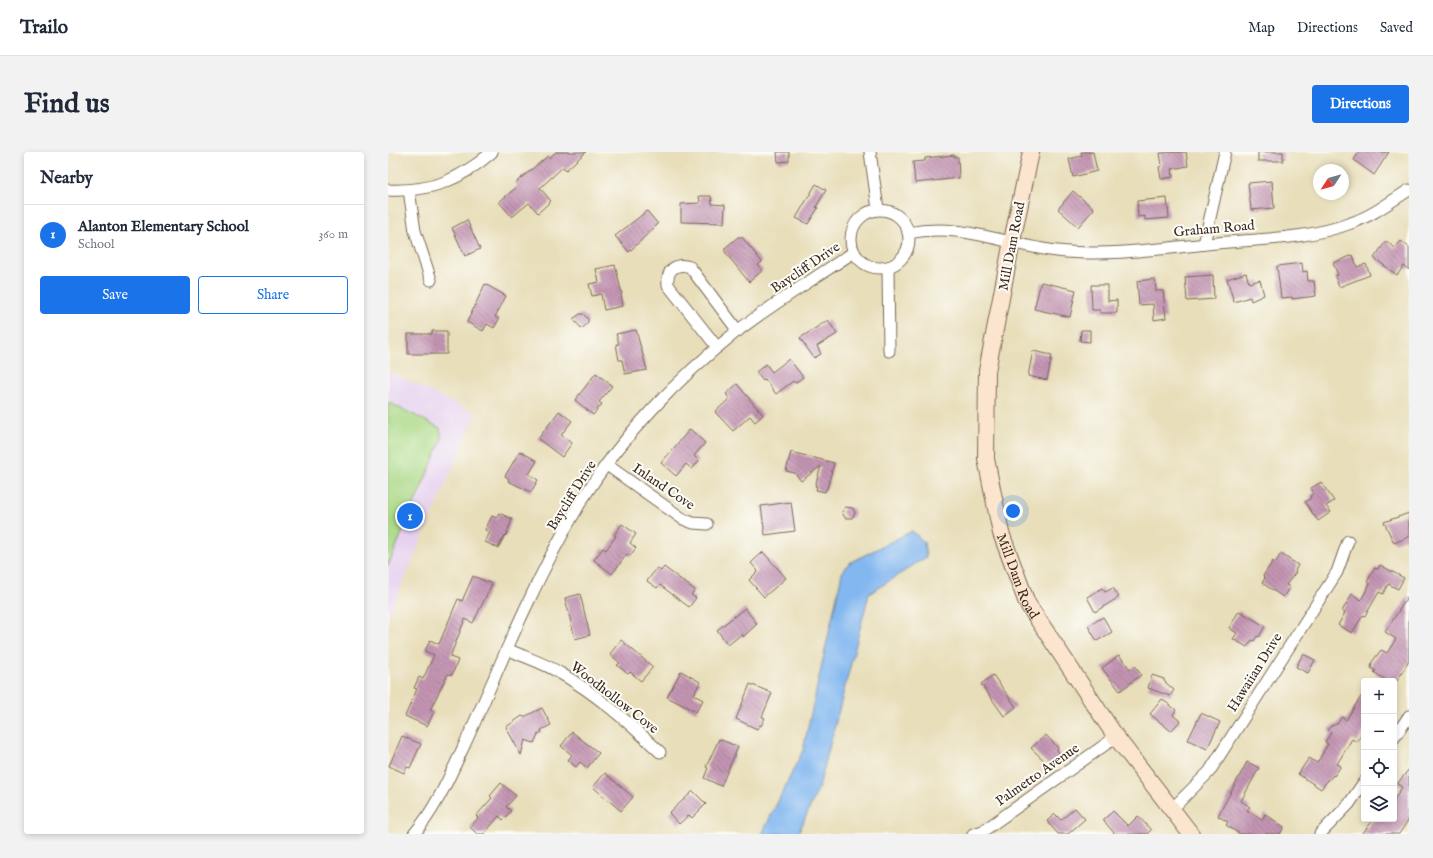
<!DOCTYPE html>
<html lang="en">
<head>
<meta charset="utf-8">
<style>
  :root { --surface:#fff; --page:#f2f2f3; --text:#1f2937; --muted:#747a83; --line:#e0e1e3; --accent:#1a73e8 }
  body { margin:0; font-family:"IM FELL English",serif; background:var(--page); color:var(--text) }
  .controls { position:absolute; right:12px; bottom:12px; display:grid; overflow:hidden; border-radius:4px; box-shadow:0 2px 6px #0003 }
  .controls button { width:36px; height:36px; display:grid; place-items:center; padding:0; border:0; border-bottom:1px solid var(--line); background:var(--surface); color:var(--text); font:20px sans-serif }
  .compass { position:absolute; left:925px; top:12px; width:36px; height:36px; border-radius:50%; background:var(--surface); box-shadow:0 2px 6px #0003; rotate:234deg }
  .you { position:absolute; left:625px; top:359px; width:14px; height:14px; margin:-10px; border:3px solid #fff; border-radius:50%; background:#1a73e8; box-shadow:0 0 0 6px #1a73e833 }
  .badge { display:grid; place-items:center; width:26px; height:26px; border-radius:50%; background:var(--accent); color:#fff; font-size:13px; font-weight:700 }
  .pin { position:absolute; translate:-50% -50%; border:2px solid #fff; box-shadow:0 1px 4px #0006 }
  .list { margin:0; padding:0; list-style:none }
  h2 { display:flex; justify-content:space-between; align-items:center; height:52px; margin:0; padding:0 16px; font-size:17px }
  h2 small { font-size:13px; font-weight:400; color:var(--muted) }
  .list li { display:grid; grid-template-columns:26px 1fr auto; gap:12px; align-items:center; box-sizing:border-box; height:60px; padding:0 16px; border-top:1px solid var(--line) }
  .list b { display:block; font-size:15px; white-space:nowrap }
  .list p { margin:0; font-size:13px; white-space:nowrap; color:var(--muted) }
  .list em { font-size:13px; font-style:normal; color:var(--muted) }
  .actions { display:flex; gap:8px; padding:12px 16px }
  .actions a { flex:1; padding:9px 0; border:1px solid var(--accent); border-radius:4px; text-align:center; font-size:14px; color:var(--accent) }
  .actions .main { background:var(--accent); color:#fff }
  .icon { flex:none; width:22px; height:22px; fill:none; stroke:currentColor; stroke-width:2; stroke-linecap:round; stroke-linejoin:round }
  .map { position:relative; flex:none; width:1021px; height:682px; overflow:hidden; border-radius:4px }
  header { display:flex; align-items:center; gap:24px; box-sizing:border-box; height:56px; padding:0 20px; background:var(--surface); border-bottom:1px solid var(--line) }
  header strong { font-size:19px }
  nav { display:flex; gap:22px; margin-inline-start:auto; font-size:14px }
  .intro { display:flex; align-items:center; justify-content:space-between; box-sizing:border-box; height:96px; padding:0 24px }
  h1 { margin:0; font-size:28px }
  .button { padding:10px 18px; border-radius:4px; background:var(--accent); color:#fff; font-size:14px; font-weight:700 }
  main { display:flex; gap:24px; padding:0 24px }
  aside { flex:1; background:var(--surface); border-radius:4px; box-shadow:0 2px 6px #0003 }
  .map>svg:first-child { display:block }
  .built { fill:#e6d2f0 }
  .pitch { fill:#aad986; stroke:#728252 }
  .water { fill:#82b7f0; stroke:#5e7087 }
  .building { fill:url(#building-back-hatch) }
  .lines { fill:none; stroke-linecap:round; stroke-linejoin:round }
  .street-casing { stroke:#786955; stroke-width:13 }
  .secondary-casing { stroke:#786955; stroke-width:18 }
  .street { stroke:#fff; stroke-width:11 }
  .secondary { stroke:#fce5cf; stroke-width:16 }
  .labels { text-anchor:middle; stroke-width:4; stroke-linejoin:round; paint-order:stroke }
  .street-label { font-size:14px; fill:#3b2a1e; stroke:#fdfcf7 }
</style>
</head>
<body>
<header>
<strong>Trailo</strong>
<nav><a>Map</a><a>Directions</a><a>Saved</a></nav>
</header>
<div class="intro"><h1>Find us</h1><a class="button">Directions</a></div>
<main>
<aside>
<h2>Nearby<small></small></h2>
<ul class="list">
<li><span class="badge">1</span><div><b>Alanton Elementary School</b><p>School</p></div><em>360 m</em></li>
</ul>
<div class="actions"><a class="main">Save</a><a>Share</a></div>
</aside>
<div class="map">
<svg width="1021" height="682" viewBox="0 0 1021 682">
  <defs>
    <pattern id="building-back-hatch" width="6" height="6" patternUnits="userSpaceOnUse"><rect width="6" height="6" fill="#c394b3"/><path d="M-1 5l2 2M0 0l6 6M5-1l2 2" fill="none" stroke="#a07991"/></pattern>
  </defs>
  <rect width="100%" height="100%" fill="#fdfcf7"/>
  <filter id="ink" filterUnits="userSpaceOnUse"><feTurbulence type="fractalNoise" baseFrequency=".025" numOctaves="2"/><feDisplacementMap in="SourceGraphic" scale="8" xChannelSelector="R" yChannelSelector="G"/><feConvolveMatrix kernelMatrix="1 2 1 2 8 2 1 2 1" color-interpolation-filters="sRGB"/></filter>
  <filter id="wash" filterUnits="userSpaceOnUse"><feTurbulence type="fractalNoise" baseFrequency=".012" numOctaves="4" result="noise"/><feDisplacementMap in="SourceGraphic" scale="16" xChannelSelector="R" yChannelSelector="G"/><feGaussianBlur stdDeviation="0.9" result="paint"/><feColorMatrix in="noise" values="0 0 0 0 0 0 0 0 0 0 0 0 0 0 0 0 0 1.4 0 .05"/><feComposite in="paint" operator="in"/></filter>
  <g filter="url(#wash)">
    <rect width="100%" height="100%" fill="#e8deba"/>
    <path class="built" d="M0 219 88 262 0 465Z"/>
    <path class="pitch" d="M0 250 52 276 54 287 0 414Z"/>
    <path class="water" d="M524 379 536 390 538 405 481 442 431 635 410 682H374L415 598 454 421 461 411Z"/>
    <g id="blocks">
      <g class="building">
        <path d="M168 0H198L178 18 175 15 152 36 163 49 150 61 141 51 124 65 111 50 130 34 127 31 160 4 161 6Z"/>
        <path d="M389 0H401V9L390 10Z"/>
        <path d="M693 0H705L709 19 685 25 681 7 694 4Z"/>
        <path d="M798 0 800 14 784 17 785 25 773 27 771 15 774 14 772 1Z"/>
        <rect x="870" y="0" width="25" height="9"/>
        <path d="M971 0H1001L986 23 966 8Z"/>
        <path d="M566 3V5H570L571 26 527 31 525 10 537 9V6Z"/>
        <path d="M884 29 886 56 863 58 860 31Z"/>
        <path d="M428 32 438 38 428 55 430 56 420 72 408 66Z"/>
        <path d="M685 39 706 57 690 75 670 57Z"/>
        <path d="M311 44H323L324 52 337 53 336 71 293 70V52L312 51Z"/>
        <path d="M779 46 781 66 757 68V64L750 65 749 49Z"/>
        <path d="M259 59 270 72 241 100 227 84Z"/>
        <path d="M79 68 92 97 77 104 64 76Z"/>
        <path d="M350 85H354L374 110 370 113 375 118 361 130 337 100V96Z"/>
        <path d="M998 89 1007 96 1013 89 1021 95V118L1016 114 1009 123 986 106Z"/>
        <path d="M965 103 969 115 978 112 982 123 951 135 947 124 950 123 945 111Z"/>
        <path d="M914 111 915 120 919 119 920 129H926L928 144 904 147V145L893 146 889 114Z"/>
        <path d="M227 113 234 142H233L235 154 216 158 213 142 204 144 201 132 211 130 208 117Z"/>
        <path d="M858 121 861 131 872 128 876 143 863 149 862 145 846 150 839 127Z"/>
        <path d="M825 123 826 147 799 149 797 125Z"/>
        <path d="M767 127 768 139H775L778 166 766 168 765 152 751 153 749 129Z"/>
        <path d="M653 130 688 138 682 165 646 157Z"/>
        <path d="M97 132 118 144 107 165 111 167 106 176 99 172 95 179 79 170Z"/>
        <path d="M703 133H720V149L729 148V161H712V158H704Z"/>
        <path d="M192 162H195L200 167V170L194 177 185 167Z"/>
        <path d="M440 168 449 182 429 194 433 202 426 206 412 186Z"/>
        <path d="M248 178 259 218 237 222 234 208H231L228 192H231L228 182Z"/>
        <path d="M693 178H702V190L692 189Z"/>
        <path d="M44 179H59V202H20V182H44Z"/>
        <path d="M645 199 664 203 659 228 640 224Z"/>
        <path d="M401 207 415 225 407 231 405 229 388 242 377 227 375 229 368 220 378 212 384 220Z"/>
        <path d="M208 221 224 234 211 250 214 252 205 263 187 248Z"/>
        <path d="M349 232 375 263 367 270 362 264 345 279 327 260 342 246 338 242Z"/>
        <path d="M171 259 184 269 173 283 184 291 174 305 150 287Z"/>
        <path d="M302 277 317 291 306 304 311 309 304 317 298 312 288 324 273 311Z"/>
        <path d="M132 299 149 309 141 322 150 328 143 340 120 329 121 327 117 324Z"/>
        <path d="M403 300 446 311 439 337H438L437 340 428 338 429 334H427L433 314 413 329 407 321 398 319Z"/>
        <path d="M933 330 946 349 938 354 943 360 930 369 917 350 923 346 922 344 926 341 923 336Z"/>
        <path d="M403 350 407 379 377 383 373 354Z"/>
        <path d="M457 355 465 356 467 361 464 366H457L454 360Z"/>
        <path d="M111 361 124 367 118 384 117 383 110 396 97 390 102 380 97 378 104 364 109 366Z"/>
        <path d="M1021 361V385L1006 391 996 370Z"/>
        <path d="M234 372 248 382 242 391 248 396 242 404 239 402 224 422 206 408 215 396 218 398 228 384 226 383Z"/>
        <path d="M375 400 398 426 376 445 361 428 370 419 363 411Z"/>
        <path d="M893 402 910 413 907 419 908 420 898 433 902 435 895 445 874 431 877 426 875 424 885 409 887 411Z"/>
        <path d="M992 413 1016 426 1010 437 1000 432 995 442 991 440 977 464 975 463 964 481 950 473 957 461 954 459 964 442 973 448 982 432 979 430 987 416 990 417Z"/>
        <path d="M276 415 307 438 303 443 308 446 301 455 272 433 269 436 259 429 269 416 273 419Z"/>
        <path d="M85 424 104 432 85 471 77 467 62 505 70 508 64 523 60 522 42 558 46 560 39 574 17 564 29 537 26 536 31 525 35 527 46 503 37 499 42 488 51 492 70 447 74 449Z"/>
        <path d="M714 436 717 440 725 436 731 445 707 460 699 445Z"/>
        <path d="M192 442 202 483 187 487 177 446Z"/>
        <path d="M1021 443V509L1009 529H999L986 520 988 519 983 516 984 510 993 498 999 501 1008 487 997 480Z"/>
        <path d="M357 456 369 472 355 485 354 482 340 493 329 478Z"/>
        <path d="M851 459 877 474 871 485 869 484 866 489 864 488 859 495 845 487 849 481 841 476Z"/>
        <path d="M715 465 724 480 709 489 700 474Z"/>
        <path d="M233 488 265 515 253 529 242 520 240 522 229 513 232 511 222 502Z"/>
        <path d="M915 502 927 508 920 521 908 515Z"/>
        <path d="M731 503 742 517 747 514 753 523 732 539 714 516Z"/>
        <path d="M293 519 312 530 306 543 315 548 308 560 279 545Z"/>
        <path d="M605 523 628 555 616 564 593 532Z"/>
        <path d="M764 523 776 527V529L786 538 782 544 760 536Z"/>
        <path d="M362 532 384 541 374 565 377 566 373 574 371 573 369 577 348 567Z"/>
        <path d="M976 540V579L969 590 964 587 949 612 953 614 946 624 945 623 941 628H940L933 637 910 622 921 606 929 611 940 592 937 590 943 581 940 578 943 574 949 572 954 565 958 568Z"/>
        <path d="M774 547 788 558 785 563 792 569 783 579 762 562Z"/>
        <path d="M154 556 163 573 153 578 154 580 150 582 146 591 137 588 133 603 118 575 134 564 136 565Z"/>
        <path d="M813 561 832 570 819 597 800 588Z"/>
        <path d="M184 580 211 601 199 616 192 610 188 615 180 608 184 603 173 594Z"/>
        <path d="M658 583 670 596 669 598 673 604 662 614 643 596Z"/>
        <path d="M14 584 33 592 22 616 19 615 16 621 1 614Z"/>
        <path d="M331 587 350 595 333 634 316 626 320 616 318 615Z"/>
        <path d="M859 610 871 616 853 649 862 655 859 658 874 668 877 662 896 675 892 682H852L838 673 840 670 830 664Z"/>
        <path d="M1021 617V667L1011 682H974L986 667H1006V648L1014 635 1009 632Z"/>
        <path d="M217 621 245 645 233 659 205 635Z"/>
        <path d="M113 631 128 644 118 655 123 659 115 668 111 664 96 682H89L82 675 90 666 88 664 104 646 102 644Z"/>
        <path d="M305 639 318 652 304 666 301 663 291 672 281 661Z"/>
        <path d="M687 656 697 667 680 682H670L659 669 667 662 673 668Z"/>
        <path d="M725 659 740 674 750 664 763 678 759 682H727L715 668Z"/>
      </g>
    </g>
  </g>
  <g filter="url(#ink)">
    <use href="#blocks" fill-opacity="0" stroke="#786955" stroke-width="1"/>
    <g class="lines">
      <g class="street-casing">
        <g id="street">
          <path d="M482 0 490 57"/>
          <path d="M0 38C43 40 72 28 104 0"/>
          <path d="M21 38 27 79 43 128"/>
          <circle cx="492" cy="87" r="29"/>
          <path d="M520 81C574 70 617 93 669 99 722 105 777 96 829 91 873 87 921 87 963 71 984 64 1002 50 1021 38"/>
          <path d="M816 92 837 0"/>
          <path d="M500 115 501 199"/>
          <path d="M329 195 280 133C278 118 288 110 302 115L350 179"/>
          <path d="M219 313 295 367 305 371 319 372"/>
          <path d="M119 497C136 505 156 511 172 521 209 542 241 571 272 600"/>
          <path d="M1006 586 1021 564"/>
          <path d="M784 657 821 620 949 420 960 389"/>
          <path d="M26 682C47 658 61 626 74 598 96 551 115 504 137 457 154 420 173 383 194 348 233 285 291 225 348 180 386 151 427 126 466 100"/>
          <path d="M585 682 595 679 728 585"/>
          <path d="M932 682 961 652 976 630"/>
        </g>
      </g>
      <g class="secondary-casing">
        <g id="secondary">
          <path id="s1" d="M643 0 624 89 599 219 598 307 613 381 639 451 728 585 803 682"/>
        </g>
      </g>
      <use href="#street" class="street"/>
      <use href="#secondary" class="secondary"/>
    </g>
  </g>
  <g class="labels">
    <g class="street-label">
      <text transform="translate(826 76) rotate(-5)" y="5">Graham Road</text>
      <text transform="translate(623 94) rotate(-79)" y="5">Mill Dam Road</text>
      <text transform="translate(417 115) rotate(-34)" y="5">Baycliff Drive</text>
      <text transform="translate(276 334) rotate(34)" y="5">Inland Cove</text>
      <text transform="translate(183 343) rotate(-58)" y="5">Baycliff Drive</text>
      <text dy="5" stroke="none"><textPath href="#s1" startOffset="433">Mill Dam Road</textPath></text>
      <text transform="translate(866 520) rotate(-58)" y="5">Hawaiian Drive</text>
      <text transform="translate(227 545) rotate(38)" y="5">Woodhollow Cove</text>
      <text transform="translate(649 622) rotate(-35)" y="5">Palmetto Avenue</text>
    </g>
  </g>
</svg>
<div class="controls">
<button>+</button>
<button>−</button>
<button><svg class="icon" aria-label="locate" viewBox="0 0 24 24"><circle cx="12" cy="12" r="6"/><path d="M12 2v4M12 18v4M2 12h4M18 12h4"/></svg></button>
<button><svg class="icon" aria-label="layers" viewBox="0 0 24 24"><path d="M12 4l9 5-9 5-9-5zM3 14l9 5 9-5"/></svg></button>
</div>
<svg class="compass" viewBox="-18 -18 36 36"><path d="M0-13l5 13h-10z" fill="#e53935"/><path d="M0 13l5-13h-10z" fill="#747a83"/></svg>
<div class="you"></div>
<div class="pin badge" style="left:22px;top:364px">1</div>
</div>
</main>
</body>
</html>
